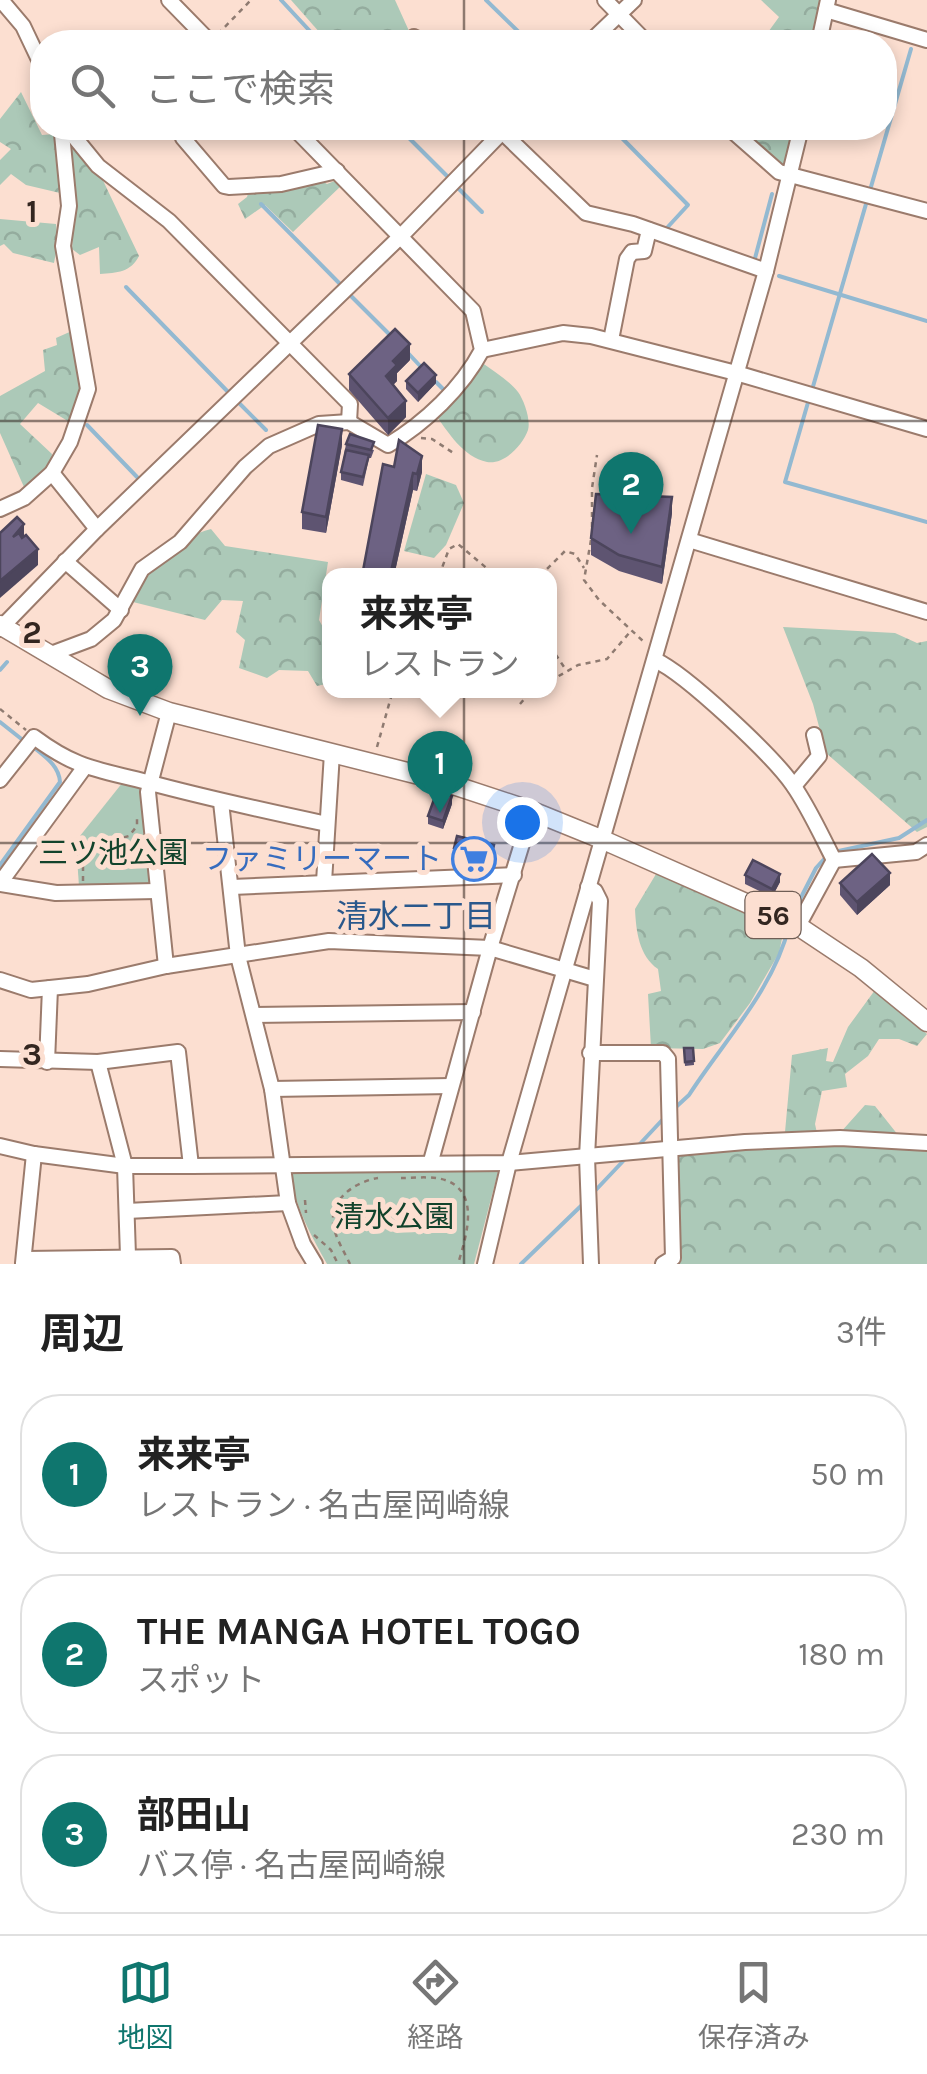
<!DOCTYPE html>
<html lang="ja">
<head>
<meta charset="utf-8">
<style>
  :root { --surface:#fff; --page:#f2f2f2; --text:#222; --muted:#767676; --line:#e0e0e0; --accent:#0f766e }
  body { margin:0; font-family:Karla,"Noto Sans JP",sans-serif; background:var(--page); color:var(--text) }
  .you { position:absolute; left:522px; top:822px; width:35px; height:35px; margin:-25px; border:8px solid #fff; border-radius:50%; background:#1a73e8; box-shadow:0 0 0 15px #1a73e833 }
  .badge { display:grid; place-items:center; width:65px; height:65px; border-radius:50%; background:var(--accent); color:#fff; font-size:32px; font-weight:700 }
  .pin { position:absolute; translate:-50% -82px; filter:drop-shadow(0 2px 5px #0008) }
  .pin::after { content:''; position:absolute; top:52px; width:35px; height:30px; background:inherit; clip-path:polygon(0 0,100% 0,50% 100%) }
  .popup { position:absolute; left:322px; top:568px; width:235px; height:130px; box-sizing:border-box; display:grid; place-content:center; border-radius:20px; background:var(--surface); filter:drop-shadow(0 2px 8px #0005); font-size:32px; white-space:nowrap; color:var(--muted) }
  .popup b { font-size:38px; color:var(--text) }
  .popup::after { content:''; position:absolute; left:50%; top:100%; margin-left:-20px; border:20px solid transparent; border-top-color:var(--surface) }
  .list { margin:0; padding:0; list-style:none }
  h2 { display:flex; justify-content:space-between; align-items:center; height:130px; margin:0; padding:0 40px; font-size:42px }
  h2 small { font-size:32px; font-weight:400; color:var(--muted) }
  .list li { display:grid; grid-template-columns:65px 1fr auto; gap:30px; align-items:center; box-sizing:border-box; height:160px; margin:0 20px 20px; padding:0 20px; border:2px solid var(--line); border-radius:40px }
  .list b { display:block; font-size:38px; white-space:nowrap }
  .list p { margin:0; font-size:32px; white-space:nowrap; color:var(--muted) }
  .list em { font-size:32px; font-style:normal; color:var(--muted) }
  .icon { flex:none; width:55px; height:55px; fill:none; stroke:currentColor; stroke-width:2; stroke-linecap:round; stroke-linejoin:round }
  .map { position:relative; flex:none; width:927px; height:1264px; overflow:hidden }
  .search { position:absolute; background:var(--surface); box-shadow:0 5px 15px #0003; left:30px; right:30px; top:30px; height:110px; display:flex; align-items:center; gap:25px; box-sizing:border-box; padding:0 35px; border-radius:40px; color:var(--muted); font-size:38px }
  .sheet { height:670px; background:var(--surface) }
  nav { display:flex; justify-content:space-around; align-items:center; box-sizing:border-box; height:140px; border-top:2px solid var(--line); background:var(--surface); font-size:28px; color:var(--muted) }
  nav a { display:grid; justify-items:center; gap:5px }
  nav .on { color:var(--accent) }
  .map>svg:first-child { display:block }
  .forest { fill:url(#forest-crowns) }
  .green { fill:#acc9b8 }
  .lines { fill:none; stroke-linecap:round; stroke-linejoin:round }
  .stream { stroke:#93b9d1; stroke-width:4 }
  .minor-casing { stroke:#9b7b6c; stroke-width:18 }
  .major-casing { stroke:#9b7b6c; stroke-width:21 }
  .path { stroke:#8f7b71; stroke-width:2.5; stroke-dasharray:5 5; stroke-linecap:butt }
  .minor { stroke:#fff; stroke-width:14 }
  .major { stroke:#fff; stroke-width:18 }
  .wall { fill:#5e5471 }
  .shaded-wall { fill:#4c455c }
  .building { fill:#6d6283; stroke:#4c455c; stroke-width:2.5 }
  .grid { fill:none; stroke:#332620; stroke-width:2.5; stroke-opacity:0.55 }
  .labels { text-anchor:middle; stroke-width:10; stroke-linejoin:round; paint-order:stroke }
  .shield { fill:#fcdfd1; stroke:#6f5e55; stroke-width:2.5 }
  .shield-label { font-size:28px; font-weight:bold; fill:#332620 }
  .park-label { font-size:30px; fill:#12432c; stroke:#fcdfd1 }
  .shop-label { font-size:30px; fill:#366cbe; stroke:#fcdfd1; text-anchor:end }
  .neighbourhood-label { font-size:32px; fill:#29588c; stroke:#fcdfd1 }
  .grid-label { font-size:32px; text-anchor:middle; font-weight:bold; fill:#332620; stroke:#fcdfd1; stroke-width:10; stroke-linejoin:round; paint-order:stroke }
</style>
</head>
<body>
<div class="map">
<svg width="927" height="1264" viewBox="0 0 927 1264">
  <defs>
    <pattern id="forest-crowns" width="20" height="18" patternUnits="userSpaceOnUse" patternTransform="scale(2.5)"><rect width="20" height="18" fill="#acc9b8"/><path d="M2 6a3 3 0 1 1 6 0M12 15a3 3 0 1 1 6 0" fill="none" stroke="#94ac9e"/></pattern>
  </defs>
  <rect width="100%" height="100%" fill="#fcdfd1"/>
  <g class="forest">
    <path d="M291 0H395L414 42H328Z"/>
    <path d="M761 0H820L812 42H761L779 17Z"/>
    <path d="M21 92 42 135 55 134 63 181 60 193 26 185 11 174 0 185V160L11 149 0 142V119Z"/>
    <path d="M765 128H794L785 166 752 143Z"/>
    <path d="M74 142 98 170 139 256C131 272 117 273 100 274L99 247 80 255 72 249 75 205 69 146Z"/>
    <path d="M337 180 343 184 293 232 265 205 245 219 238 204 247 197 249 190 322 181 327 184Z"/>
    <path d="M0 219 56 224 58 242 54 263 13 253 4 244 0 246Z"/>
    <path d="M74 330C81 367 86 386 71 423L38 403 20 424 52 454 51 462 24 487 0 433V396L45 371 43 350 57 345 56 338Z"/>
    <path d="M481 362C493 371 509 380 518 392 524 400 531 420 528 430 523 445 504 465 487 462 463 457 448 432 435 414Z"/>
    <path d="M426 474 456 485 464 503 446 545 434 558 404 551Z"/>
    <path d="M211 529 225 546 328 562 319 620 324 629H330V683L317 686 308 671 279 670 267 678 239 668 245 640 236 632 243 601 222 600 205 620 133 602C144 571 179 536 211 529Z"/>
    <path d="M783 627 895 633 917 643 927 641V827L917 832 826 753 813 704Z"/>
    <path d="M659 869 785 924 779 953 750 1003 720 1043 703 1049 651 1048 648 994 661 991 658 969C639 956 636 931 635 909Z"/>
    <path d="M875 990 927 1034 917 1046 899 1039H879L868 1056 845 1074 847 1087 822 1091 815 1124 819 1142H832L865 1105 875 1106 906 1145H927V1264H668L678 1257V1154L784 1143 792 1055 828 1048 826 1061 833 1062 848 1027Z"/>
  </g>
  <g class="green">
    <path d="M123 782 138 785 143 792 152 882 149 887H79L76 841Z"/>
    <path d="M296 1170 498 1172 474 1264H327C311 1236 297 1209 290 1178Z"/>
  </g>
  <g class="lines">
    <g class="stream">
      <path d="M281 0 320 42"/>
      <path d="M486 0 529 42"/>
      <path d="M399 128 451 180"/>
      <path d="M612 128 688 205 665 230"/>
      <path d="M457 187 482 212"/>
      <path d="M261 204 342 286"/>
      <path d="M754 262 772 194"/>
      <path d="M779 276 927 321"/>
      <path d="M126 287 231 395"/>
      <path d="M348 293 391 336"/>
      <path d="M408 353 422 368"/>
      <path d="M436 382 443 389"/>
      <path d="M812 390 911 49"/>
      <path d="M809 399 785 482 927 522"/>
      <path d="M238 402 266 430"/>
      <path d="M87 425 137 477"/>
      <path d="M0 670 7 662"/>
      <path d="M0 722 24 741"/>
      <path d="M834 852 899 838 927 820"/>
      <path d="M0 865 60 782C59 765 44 756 32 746"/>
      <path d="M791 917 816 868 826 857"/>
      <path d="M676 1107 689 1095C723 1042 774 989 789 926"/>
      <path d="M637 1147 665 1117"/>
      <path d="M592 1194 627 1157"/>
      <path d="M521 1264 583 1204"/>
    </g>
    <g class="minor-casing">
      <g id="minor">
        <path d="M1 0 23 26 42 66"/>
        <path d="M169 0 210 42"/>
        <path d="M605 0 646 42"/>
        <path d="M826 10 927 40"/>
        <path d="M414 37 417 42"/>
        <path d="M590 42 634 0"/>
        <path d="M819 42 828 0"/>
        <path d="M67 128 98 166 169 221 350 404 349 422"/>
        <path d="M179 128 183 138 224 186 229 187 281 184 337 171"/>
        <path d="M498 128 586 213 633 224 766 271"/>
        <path d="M729 128 779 172 927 211"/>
        <path d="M611 340 627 259 632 252 644 251 649 230"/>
        <path d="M482 350 563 333 591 336 736 373 927 429"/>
        <path d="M52 473 97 529"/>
        <path d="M0 509 24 498 52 473 70 442 88 389 63 246 69 206 62 134 71 128"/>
        <path d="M689 540 927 612"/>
        <path d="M65 561 121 610"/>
        <path d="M0 629 97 529 401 236 506 128"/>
        <path d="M51 654 91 639 114 620 142 569 180 542 245 467 269 446 319 424 349 422 388 445C425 423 462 388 482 350L473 311 294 128"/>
        <path d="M655 660C686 674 773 756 793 785 809 808 821 835 834 860"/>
        <path d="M0 780 34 737C77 769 97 769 147 782 206 798 266 811 327 824"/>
        <path d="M794 786 819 756 814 735"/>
        <path d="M221 802 238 956 272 1089 288 1203 303 1244 315 1264"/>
        <path d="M834 860 916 852 927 845"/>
        <path d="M324 882 332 753"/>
        <path d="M0 883 84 768"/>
        <path d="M0 884 56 893 157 891"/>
        <path d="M232 887 514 875"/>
        <path d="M588 887 595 891 600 901 587 1157 591 1264"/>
        <path d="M798 926 834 860"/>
        <path d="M166 966 148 792 169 712"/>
        <path d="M0 980 31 990 88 984 166 966 329 941 490 948 595 979"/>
        <path d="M254 1015 473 1012"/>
        <path d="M590 1053H663L668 1059 673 1258 663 1264"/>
        <path d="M0 1059 98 1062 178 1052 191 1166"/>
        <path d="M47 1062 50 988"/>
        <path d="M98 1062 125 1166 128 1256"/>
        <path d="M272 1089 451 1086"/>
        <path d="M0 1146 34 1154 125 1166H191L509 1163 745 1142 840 1138 927 1143"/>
        <path d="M431 1161 490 948 532 811"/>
        <path d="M127 1211 288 1203"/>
        <path d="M26 1259 172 1257 173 1264"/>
        <path d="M23 1263 34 1154"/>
        <path d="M485 1264 509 1163 766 271 801 128"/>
      </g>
    </g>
    <g class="major-casing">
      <path id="major" d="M0 625 108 689 169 712 435 779 532 811 601 839 798 926 861 968 927 1022"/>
    </g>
    <g class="path">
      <path d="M218 34 251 0"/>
      <path d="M421 438 432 439 455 454"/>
      <path d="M592 527V488L597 455"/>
      <path d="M591 540 584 580 599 600 644 642"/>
      <path d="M439 576 449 549 458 544 496 576"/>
      <path d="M540 576 565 551 575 554 584 568"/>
      <path d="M550 646 566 670"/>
      <path d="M550 681 578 665 607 659 630 632"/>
      <path d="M520 704 532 690"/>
      <path d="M0 709 26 730"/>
      <path d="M377 747 393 690"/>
      <path d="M83 881V862L91 847 129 836 137 826V818"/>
      <path d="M401 1178C416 1178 436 1175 450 1182 480 1197 465 1240 458 1264"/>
      <path d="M305 1200 306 1213"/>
      <path d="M314 1235 331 1250 338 1264"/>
      <path d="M350 1264C344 1251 332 1233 333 1218 334 1195 359 1181 378 1178"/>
    </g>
    <use href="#minor" class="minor"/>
    <use href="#major" class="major"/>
  </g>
  <g class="wall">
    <path d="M410 360 397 373V381L393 385 406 417 388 435 349 390V374Z"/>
    <path d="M406 381 436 383 418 402 406 389Z"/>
    <path d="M346 444 374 450 371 458H369L363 486 341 480V472Z"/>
    <path d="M342 445 326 533 302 529V512Z"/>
    <path d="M383 464 422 472 417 491 413 490 394 576H362Z"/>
    <path d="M672 513 662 584 619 571 591 555V538Z"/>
    <path d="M452 804 443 829 428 824V816Z"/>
    <path d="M454 848 494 858 491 871 454 861Z"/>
    <path d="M745 875 780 882 772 897 745 884Z"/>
    <path d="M840 883 890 885 857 915 840 895Z"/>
    <path d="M684 1048H693L694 1065 685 1066Z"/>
  </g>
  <g class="shaded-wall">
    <path d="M410 344V360L397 373V381L386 392V376L393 361Z"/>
    <path d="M436 375V383L418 402V393Z"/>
    <path d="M406 401V417L388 435V418Z"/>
    <path d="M342 429V445L326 533V517Z"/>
    <path d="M422 456V472L417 491V474Z"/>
    <path d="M413 473V490L394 576H390Z"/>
    <path d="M672 497V513L662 584V567Z"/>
    <path d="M24 524V541L13 537Z"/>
    <path d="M38 549V565L0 598V581Z"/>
    <path d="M452 796V804L443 829V821Z"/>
    <path d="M494 845V858L491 871V858Z"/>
    <path d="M890 873V885L857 915V902Z"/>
    <path d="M780 874V882L772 897V889Z"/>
  </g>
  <g class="building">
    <path d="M395 329 410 344 393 361 397 365 386 376 406 401 388 418 349 374Z"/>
    <path d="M424 363 436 375 418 393 406 381Z"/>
    <path d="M318 425 342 429 326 517 302 512Z"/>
    <path d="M350 434 374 442 371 450 346 444Z"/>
    <path d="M399 440 422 456 417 474 413 473 390 576H362L383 464 394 467Z"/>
    <path d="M346 450 369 455 363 477 341 472Z"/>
    <path d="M596 494 672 497 662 567 619 555 591 538Z"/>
    <path d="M17 517 24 524 13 537 19 533 22 538 26 535 38 549 0 581V533Z"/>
    <path d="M437 791 452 796 443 821 428 816Z"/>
    <path d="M457 836 494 845 491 858 454 848Z"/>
    <path d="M872 854 890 873 857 902 840 883Z"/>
    <path d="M753 860 780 874 772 889 745 875Z"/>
    <path d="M684 1048H693L694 1061 685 1062Z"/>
  </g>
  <path class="grid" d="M464 0V42M464 128V1264M0 421H927M0 843H927"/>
  <defs>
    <g id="supermarket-ring" transform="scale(2.25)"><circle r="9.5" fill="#fcdfd1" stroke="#3f7fe0" stroke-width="1.5"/><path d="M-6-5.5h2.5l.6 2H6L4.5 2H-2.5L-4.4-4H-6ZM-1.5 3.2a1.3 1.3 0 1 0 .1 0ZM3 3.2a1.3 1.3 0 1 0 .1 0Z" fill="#3f7fe0"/></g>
  </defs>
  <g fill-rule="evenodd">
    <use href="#supermarket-ring" x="474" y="859"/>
  </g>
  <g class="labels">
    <rect class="shield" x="745.5" y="892" width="55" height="46" rx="8"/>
    <g class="shield-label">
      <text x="773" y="925">56</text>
    </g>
    <g class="park-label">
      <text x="113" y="863">三ツ池公園</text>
      <text x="394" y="1227">清水公園</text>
    </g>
    <g class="shop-label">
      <text x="442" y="869">ファミリーマート</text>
    </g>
    <g class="neighbourhood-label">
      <text x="416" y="927">清水二丁目</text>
    </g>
  </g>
  <g class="grid-label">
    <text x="32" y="222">1</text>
    <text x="32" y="643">2</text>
    <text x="32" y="1065">3</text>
  </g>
</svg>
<div class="you"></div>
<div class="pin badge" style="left:440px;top:813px">1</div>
<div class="popup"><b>来来亭</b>レストラン</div>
<div class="pin badge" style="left:631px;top:534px">2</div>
<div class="pin badge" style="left:140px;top:716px">3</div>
<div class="search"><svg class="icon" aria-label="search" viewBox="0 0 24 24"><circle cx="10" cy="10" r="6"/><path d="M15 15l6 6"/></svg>ここで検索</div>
</div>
<section class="sheet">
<h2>周辺<small>3件</small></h2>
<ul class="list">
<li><span class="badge">1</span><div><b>来来亭</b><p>レストラン · 名古屋岡崎線</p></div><em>50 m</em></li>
<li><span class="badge">2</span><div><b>THE MANGA HOTEL TOGO</b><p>スポット</p></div><em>180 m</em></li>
<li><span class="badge">3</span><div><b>部田山</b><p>バス停 · 名古屋岡崎線</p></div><em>230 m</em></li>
</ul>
</section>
<nav>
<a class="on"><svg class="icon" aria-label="map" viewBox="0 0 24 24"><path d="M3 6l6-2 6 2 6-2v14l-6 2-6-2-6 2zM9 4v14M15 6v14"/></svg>地図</a>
<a><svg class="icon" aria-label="directions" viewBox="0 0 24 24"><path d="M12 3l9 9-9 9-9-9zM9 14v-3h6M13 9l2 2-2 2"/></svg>経路</a>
<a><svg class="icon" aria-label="saved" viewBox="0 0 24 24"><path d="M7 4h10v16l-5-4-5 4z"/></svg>保存済み</a>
</nav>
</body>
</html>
